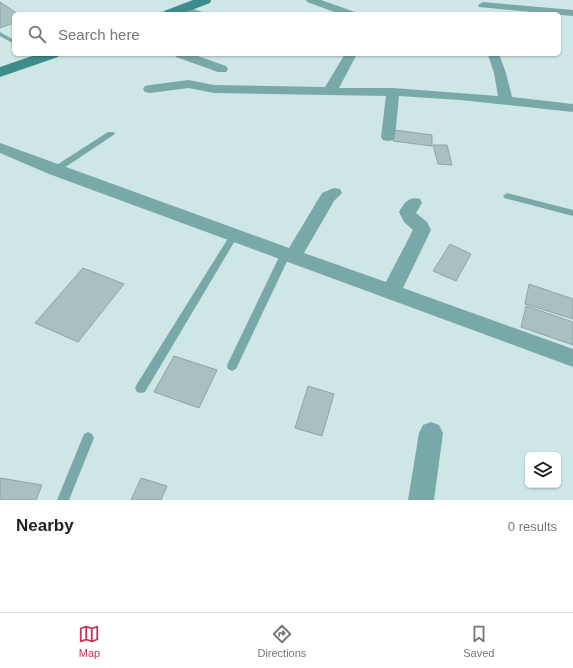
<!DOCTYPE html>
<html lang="en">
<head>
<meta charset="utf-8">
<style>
  :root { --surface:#fff; --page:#f6f6f6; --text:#222; --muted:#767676; --line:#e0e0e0; --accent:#c53556 }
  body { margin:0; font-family:Helvetica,sans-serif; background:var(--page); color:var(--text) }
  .controls { position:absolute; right:12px; bottom:12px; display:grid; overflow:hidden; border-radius:6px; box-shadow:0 1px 3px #0004 }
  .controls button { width:36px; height:36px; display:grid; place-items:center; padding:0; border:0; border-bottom:1px solid var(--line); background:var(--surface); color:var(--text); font:20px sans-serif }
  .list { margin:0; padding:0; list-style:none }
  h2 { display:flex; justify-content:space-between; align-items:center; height:52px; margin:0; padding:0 16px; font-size:17px }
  h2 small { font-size:13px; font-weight:400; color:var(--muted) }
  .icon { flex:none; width:22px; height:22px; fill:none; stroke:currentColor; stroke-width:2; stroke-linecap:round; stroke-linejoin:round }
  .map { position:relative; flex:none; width:573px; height:500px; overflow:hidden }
  .search { position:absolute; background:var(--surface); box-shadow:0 1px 3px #0004; left:12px; right:12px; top:12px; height:44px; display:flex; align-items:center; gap:10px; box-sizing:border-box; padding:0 14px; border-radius:6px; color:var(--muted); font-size:15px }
  .sheet { height:112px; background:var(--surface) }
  nav { display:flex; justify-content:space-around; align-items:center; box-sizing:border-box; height:56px; border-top:1px solid var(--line); background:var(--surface); font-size:11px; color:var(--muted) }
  nav a { display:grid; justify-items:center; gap:2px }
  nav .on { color:var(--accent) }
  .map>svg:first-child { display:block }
  .building { fill:#a8c1c0; stroke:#8da5a4 }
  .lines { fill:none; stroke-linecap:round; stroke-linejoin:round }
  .lane { fill:#79a9a7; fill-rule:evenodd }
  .street { fill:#79a9a7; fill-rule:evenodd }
  .secondary { fill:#3d8d8b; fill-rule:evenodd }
</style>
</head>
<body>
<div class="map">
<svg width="573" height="500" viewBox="0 0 573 500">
  <rect width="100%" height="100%" fill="#cee7e6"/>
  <g class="building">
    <path d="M0 2 18 14H14V23L0 28Z"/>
    <path d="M394 130 432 135V146L393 141Z"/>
    <path d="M433 145H447L452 165 438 164Z"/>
    <path d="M450 244 471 254 456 281 433 271Z"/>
    <path d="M83 268 124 284 78 342 35 323Z"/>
    <path d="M529 284 573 299V319L525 304Z"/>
    <path d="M526 306 573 322V345L521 327Z"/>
    <path d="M174 356 217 370 199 408 154 392Z"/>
    <path d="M308 386 334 394 322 436 295 428Z"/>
    <path d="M0 478 42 485 36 500H0Z"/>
    <path d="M141 478 167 486 161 500H131Z"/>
  </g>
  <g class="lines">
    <g class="lane">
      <path d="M0 32 14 40V44L0 36Z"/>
      <path d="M108 132H114L115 134 58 172H52L51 170 52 168Z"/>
      <path d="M507 193 573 210V216L504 198 503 196Z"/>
      <path d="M235 231 239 234 145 392 141 393 137 392 135 388 137 384 232 232Z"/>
      <path d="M286 250 291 253 236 369 232 371 228 369 227 366 228 363 281 253Z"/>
      <path d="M88 432 92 434 94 438 69 500H57L84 434Z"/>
    </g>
    <g class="street">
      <path d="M306 0H321L355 12 357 14H340L307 2Z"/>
      <path d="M483 2 573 10V16L479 7 478 5Z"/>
      <path d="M183 6 203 12 205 14C196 14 184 16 178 9Z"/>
      <path d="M174 54H192L226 66 228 69 226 72H218L176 57Z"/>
      <path d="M345 54H357L339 88H393L498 96 494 73 488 55 499 54 506 73 512 97 573 104V112L460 100 399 96 395 137 393 140 388 141 383 140 381 137 386 96 214 93 189 88 150 93 145 92 143 89 145 86 150 85 189 80 214 85 325 87Z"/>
      <path d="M0 143 289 248 322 193 334 188 340 189 342 193 334 201 304 253 386 282 413 230 404 222 399 212C404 203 409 196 420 199L422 203 416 213 427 222 431 230 403 288 573 349V367L49 174 0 153Z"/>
      <path d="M431 422 439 425 443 433 434 500H408L419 433 423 425Z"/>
    </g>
    <g class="secondary">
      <path d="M193 0H211L210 3 181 14H162L164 11Z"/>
      <path d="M38 54H60L58 57 0 77V67Z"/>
    </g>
  </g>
</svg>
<div class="controls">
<button><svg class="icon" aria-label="layers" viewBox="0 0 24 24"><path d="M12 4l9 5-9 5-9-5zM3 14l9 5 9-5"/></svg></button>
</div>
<div class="search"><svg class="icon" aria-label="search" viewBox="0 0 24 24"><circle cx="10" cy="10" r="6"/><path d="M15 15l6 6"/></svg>Search here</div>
</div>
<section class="sheet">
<h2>Nearby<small>0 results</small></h2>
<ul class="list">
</ul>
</section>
<nav>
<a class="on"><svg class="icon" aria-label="map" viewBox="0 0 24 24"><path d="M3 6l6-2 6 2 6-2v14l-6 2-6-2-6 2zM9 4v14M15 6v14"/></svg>Map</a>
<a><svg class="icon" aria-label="directions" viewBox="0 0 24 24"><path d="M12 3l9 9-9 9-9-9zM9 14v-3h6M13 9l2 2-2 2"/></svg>Directions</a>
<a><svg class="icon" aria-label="saved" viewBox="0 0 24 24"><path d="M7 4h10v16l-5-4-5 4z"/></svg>Saved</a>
</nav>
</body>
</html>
